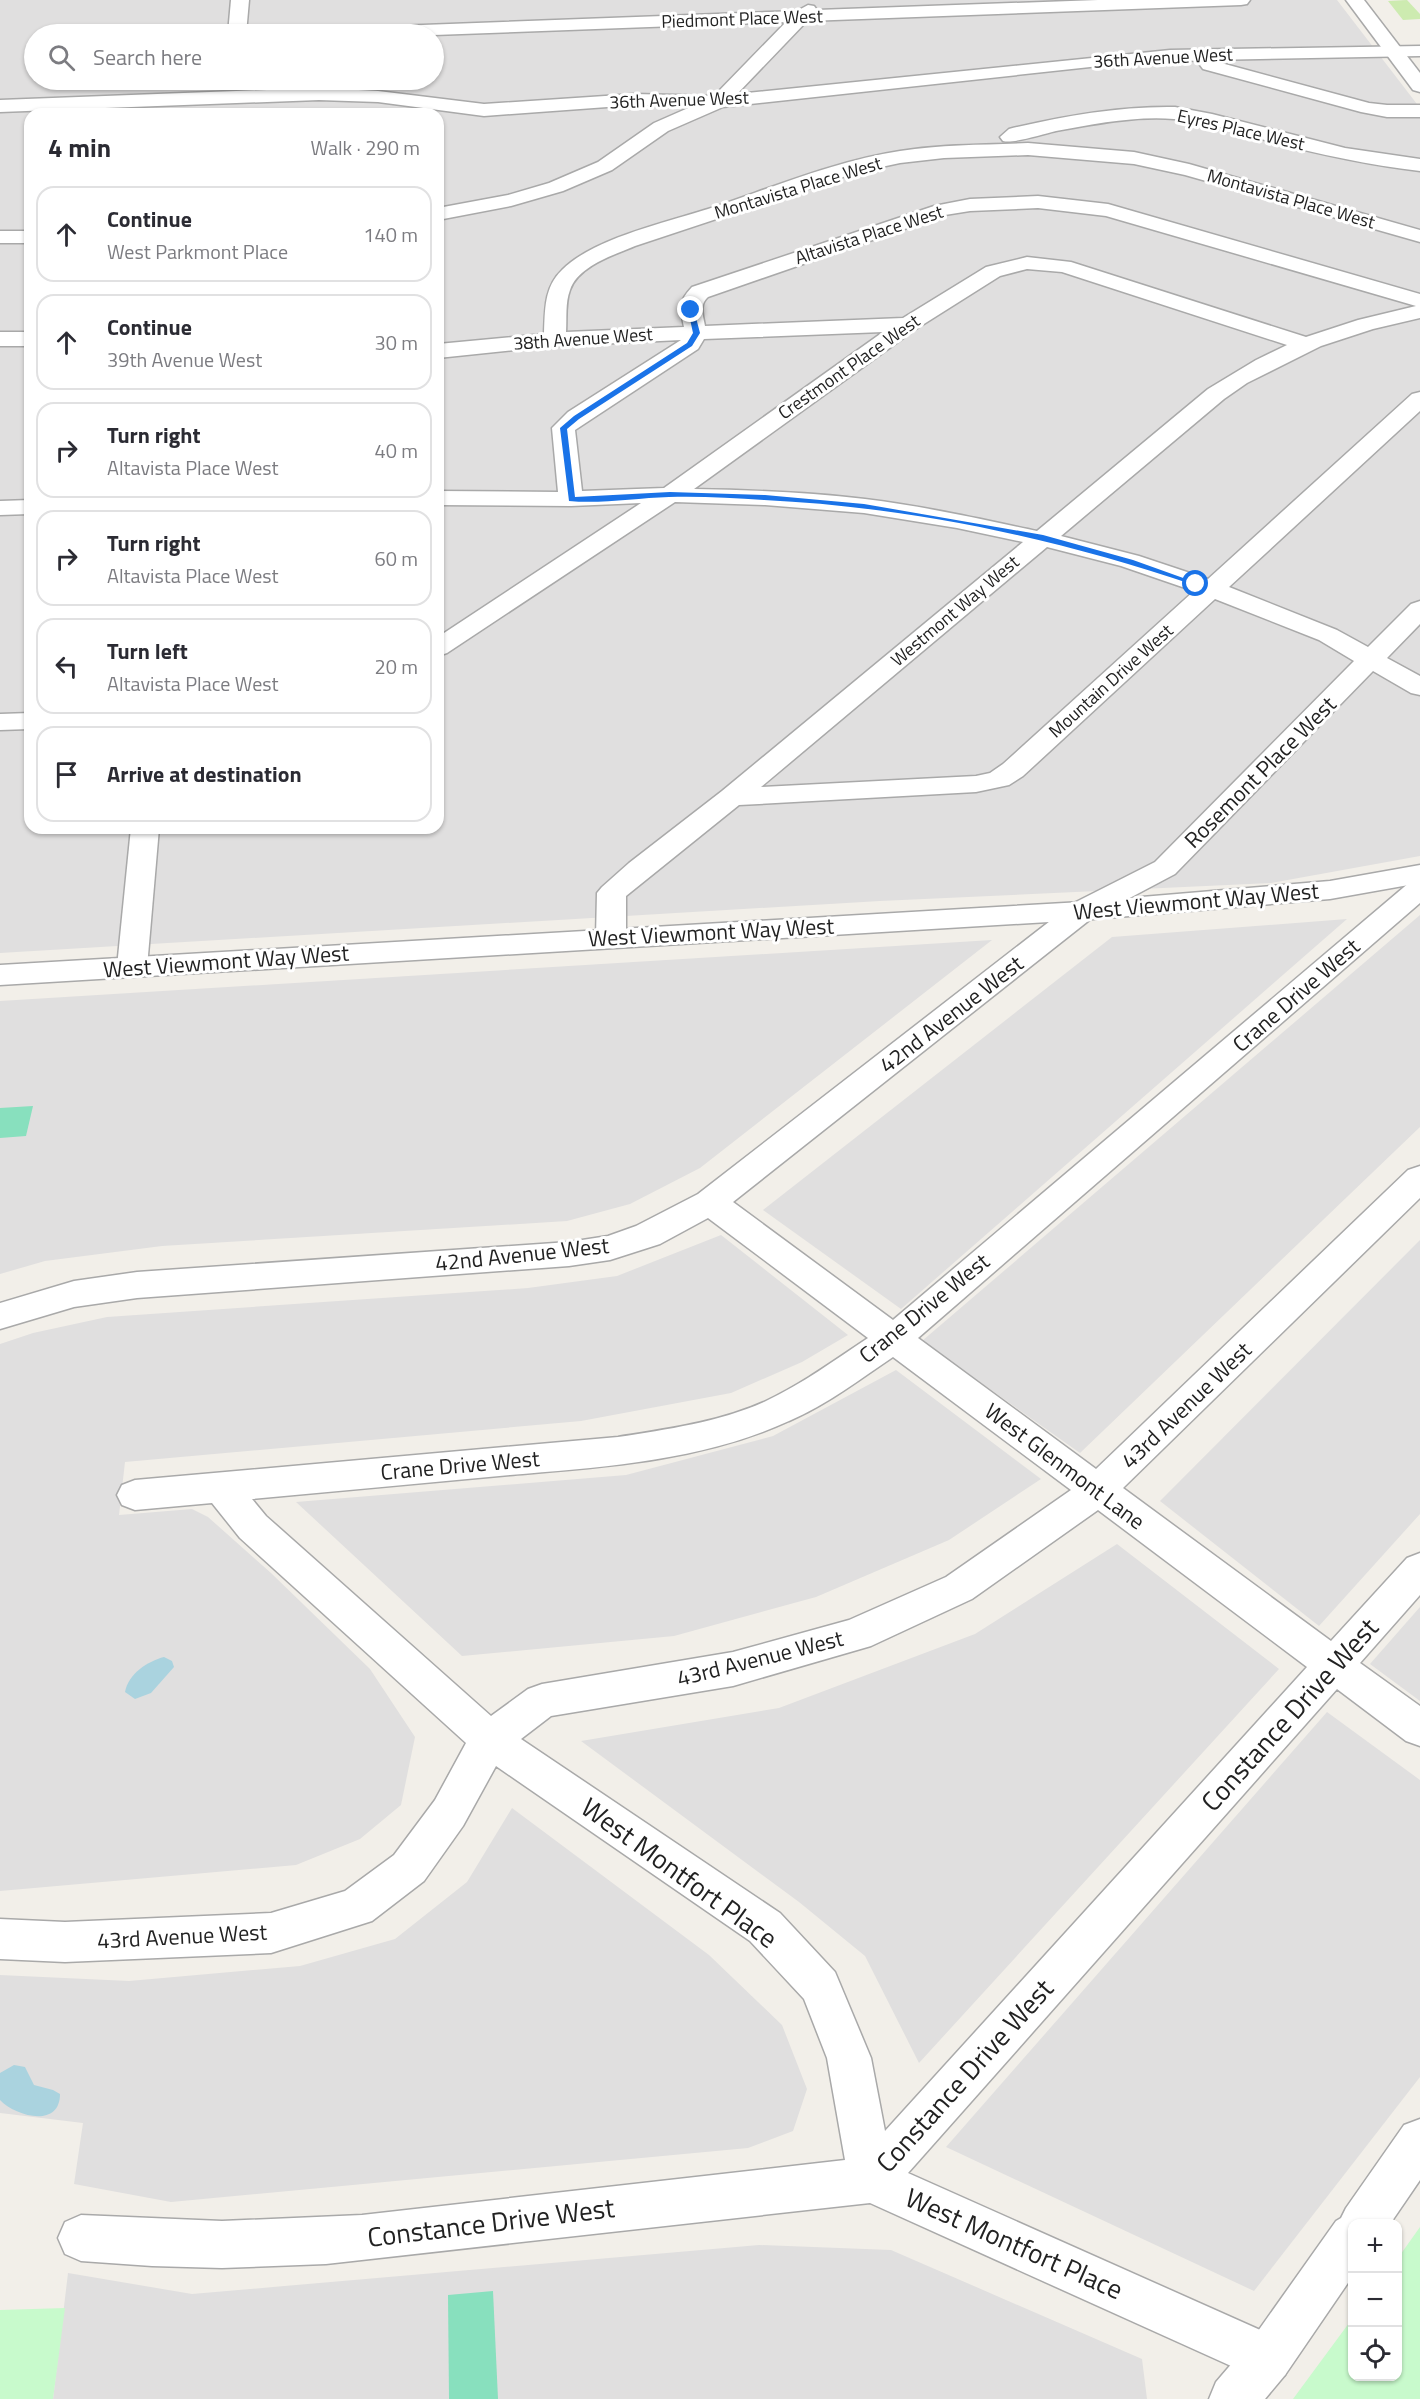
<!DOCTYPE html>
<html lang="en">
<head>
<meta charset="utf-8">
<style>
  :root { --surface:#fff; --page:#f2f2f3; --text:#2b2b33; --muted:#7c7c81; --line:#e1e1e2 }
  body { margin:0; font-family:"Titillium Web",sans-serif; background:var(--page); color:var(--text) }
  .controls { position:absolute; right:18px; bottom:18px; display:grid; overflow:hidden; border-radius:12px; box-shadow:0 2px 4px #0004 }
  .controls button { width:54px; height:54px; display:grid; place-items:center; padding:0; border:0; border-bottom:2px solid var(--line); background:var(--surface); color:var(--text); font:30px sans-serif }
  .stop { position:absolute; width:18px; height:18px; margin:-14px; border:4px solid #1a73e8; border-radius:50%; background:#fff }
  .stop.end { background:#1a73e8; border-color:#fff; box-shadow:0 2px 6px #0008 }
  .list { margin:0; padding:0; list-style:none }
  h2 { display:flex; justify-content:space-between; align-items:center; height:78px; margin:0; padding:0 24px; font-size:26px }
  h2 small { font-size:20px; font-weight:400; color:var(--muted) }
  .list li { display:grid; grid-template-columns:39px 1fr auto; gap:18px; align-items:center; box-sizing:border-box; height:96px; margin:0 12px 12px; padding:0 12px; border:2px solid var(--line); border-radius:18px }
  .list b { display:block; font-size:22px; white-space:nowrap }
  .list p { margin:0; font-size:20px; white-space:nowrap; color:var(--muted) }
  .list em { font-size:20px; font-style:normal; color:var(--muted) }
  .icon { flex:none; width:33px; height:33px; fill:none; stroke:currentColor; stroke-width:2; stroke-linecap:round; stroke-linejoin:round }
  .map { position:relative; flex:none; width:1420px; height:2399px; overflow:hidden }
  .search { position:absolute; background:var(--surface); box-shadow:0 2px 4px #0004; left:24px; top:24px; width:420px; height:66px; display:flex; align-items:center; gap:15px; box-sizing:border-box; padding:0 21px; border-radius:33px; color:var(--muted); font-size:22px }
  .panel { position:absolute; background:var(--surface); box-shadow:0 2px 4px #0004; left:24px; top:108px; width:420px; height:726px; border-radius:18px }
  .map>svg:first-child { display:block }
  .residential { fill:#e0dfdf; fill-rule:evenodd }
  .grass { fill:#cdebb0 }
  .park { fill:#c8facc }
  .pitch { fill:#88e0be }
  .water { fill:#aad3df }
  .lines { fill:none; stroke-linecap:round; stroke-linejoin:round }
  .minor-casing { stroke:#a9a9a9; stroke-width:3 }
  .tertiary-casing { stroke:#a9a9a9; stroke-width:3 }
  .minor { fill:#fff; fill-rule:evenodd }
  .tertiary { fill:#fff; fill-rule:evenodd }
  .route { fill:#1a73e8 }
  .labels { text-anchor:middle; stroke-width:6; stroke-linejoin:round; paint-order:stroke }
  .far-street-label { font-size:18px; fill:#222; stroke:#fff }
  .street-label { font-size:22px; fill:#222; stroke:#fff }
  .near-street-label { font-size:27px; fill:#222; stroke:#fff }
</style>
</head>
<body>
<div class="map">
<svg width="1420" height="2399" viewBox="0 0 1420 2399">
  <rect width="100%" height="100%" fill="#f2efe9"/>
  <g class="residential">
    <path d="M0 0H1337L1420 108V856L1271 883 880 901 0 953ZM34 34H434V80H34ZM30 114H438V828H30Z"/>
    <path d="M1420 915V1127L1080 1453 922 1341Z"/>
    <path d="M1347 919 901 1309 763 1210 1112 937Z"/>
    <path d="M992 940 700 1168 630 1204 567 1221 162 1246 45 1261 0 1274V1001Z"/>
    <path d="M721 1235 848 1335 802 1362 731 1393 581 1421 125 1462 119 1515 192 1509 208 1517 271 1573 370 1669 415 1737 401 1805 360 1839 296 1865 0 1891V1344L33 1333 107 1317 528 1288 617 1276Z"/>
    <path d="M1420 1240V1514L1319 1626 1160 1501Z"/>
    <path d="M896 1370 1041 1479 949 1540 816 1597 674 1636 462 1656 296 1502 626 1475 773 1436Z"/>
    <path d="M1117 1544 1279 1669 919 2063 865 1956 799 1902 581 1741 779 1708 975 1634Z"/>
    <path d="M1420 1607V1701L1370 1664Z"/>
    <path d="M1327 1712 1420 1780V2077L1254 2291 946 2147Z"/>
    <path d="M512 1808 709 1955 782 2025 807 2089 793 2131 748 2148 171 2202 74 2184 83 2123 0 2113V1975L129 1981 300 1966 395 1939 467 1882Z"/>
    <path d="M759 2245 891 2250 1142 2359 1147 2399H53L68 2273 192 2294Z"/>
  </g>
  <path class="grass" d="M1407 0 1420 14V19L1403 20 1388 1Z"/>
  <g class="park">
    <path d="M1420 2227V2399H1293L1352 2319V2376H1398V2258Z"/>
    <path d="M65 2308 53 2399H0V2310Z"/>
  </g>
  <g class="pitch">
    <path d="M33 1106 26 1136 0 1138V1108Z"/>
    <path d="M493 2291 498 2399H449L448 2295Z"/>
  </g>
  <g class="water">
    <path d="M164 1657 172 1661 174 1667 151 1693 135 1699 125 1692C128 1674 148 1661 164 1657Z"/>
    <path d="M14 2065 25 2067 34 2085 53 2090 60 2094C60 2129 15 2116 0 2100V2073Z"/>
  </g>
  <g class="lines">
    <g class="minor-casing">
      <g id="minor">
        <path d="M231 0H249L246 34H228Z"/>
        <path d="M1098 0H1250L1247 4 1241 5 807 21 737 94 1170 50 1420 46V56L1210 60 1369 103 1387 105H1420V117H1387L1361 112 1203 69 1200 65 1208 60 1118 64 723 107 668 131 612 170 563 191 511 206 438 220V208L508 195 549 183 598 162 654 123 695 105H635L484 116 378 102 319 100 0 112V100L319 88 378 91 484 104 635 94 714 96 786 22 434 35 306 34 309 30 315 29 797 11 808 5 814 6 817 10Z"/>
        <path d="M1175 107 1212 114 1345 148 1420 159V171C1368 165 1318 154 1268 141 1237 132 1206 121 1174 119 1134 116 1095 124 1056 131 1043 134 1013 144 1003 141L1000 137 1009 129C1063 116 1120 106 1175 107Z"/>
        <path d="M1028 143 1134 152 1189 164 1420 230V242L1185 175 1134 164 1028 155 944 158 900 163 858 172 635 246C614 255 578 266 570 290 565 303 567 318 566 332L684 327C680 307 678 302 692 287L934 206 970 199 1038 196 1108 204 1420 294V318L1373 329 1321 346 1247 383 1224 399 1061 536 1139 556 1208 579 1412 394 1420 392V411L1229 587 1337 630 1368 647 1411 604 1420 601V624L1387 658 1420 676V695L1411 693 1373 671 1175 874 1092 918 733 1202 893 1320 1410 882 1420 879V903L918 1338 1096 1469 1408 1170 1420 1166V1198L1123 1488 1331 1641 1407 1558 1420 1553V1595L1360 1663 1420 1706V1746L1406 1741 1337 1689 908 2173 1285 2341 1292 2358 1285 2375 1268 2382 1251 2375 870 2203 326 2264 222 2268 152 2266 81 2261 65 2254 58 2238 65 2222 81 2215 222 2221 362 2215 845 2160 827 2058 804 1999 750 1941 496 1766 463 1826 424 1881 372 1921 271 1953 65 1962 0 1959V1919L65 1922 271 1913 345 1891 394 1855 435 1800 466 1743 240 1538 212 1503 135 1510 122 1505 117 1495 122 1485 135 1480 618 1437C668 1429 720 1422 766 1401 802 1384 835 1360 868 1338L708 1218 660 1244 610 1260 569 1266 137 1298 74 1307 0 1329V1303L74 1281 137 1272 569 1242 608 1236 636 1226 698 1194 1072 904 1155 862 1354 661 1319 640 1215 599 1023 776 1009 785 976 792 739 805 626 896V937L621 944 611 947 601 944 596 937 597 893 602 887 629 863 722 791 1023 542 957 528 864 513 765 505 675 502 447 653 438 656V637L641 503 571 506 438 505V491L558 492 552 428 568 412 681 340 555 346 438 358V344L544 334C545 310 544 287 562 270 592 239 667 222 708 209 771 188 835 161 900 151 943 144 986 145 1028 143ZM1038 208 1106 216 1416 306 1358 320 1306 337 1071 262 1027 257 986 267 903 318 705 326C703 315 699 305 708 297L945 215 970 211ZM1027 269 1062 272 1287 345 1256 360 1208 389 1037 531C980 519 923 506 865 499 808 492 751 490 694 489L916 329 1000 276ZM883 332 664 488 582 491 575 430 698 349 704 339ZM1047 547 1121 566 1194 591 1003 764 990 773 976 776 761 787ZM893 1357 1071 1490 946 1577 849 1620 733 1652 542 1684 528 1689 491 1716 266 1516 252 1499C338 1491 424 1483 510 1475 604 1467 702 1461 789 1421 827 1405 860 1379 893 1357ZM1098 1510 1307 1667 885 2131 871 2058 835 1972 780 1913 521 1739 551 1716 733 1686 871 1646 972 1599Z"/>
        <rect x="0" y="231" width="30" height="12"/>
        <rect x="0" y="332" width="30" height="14"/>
        <path d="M30 500V514L0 515V501Z"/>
        <path d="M30 713V729L0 730V714Z"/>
        <path d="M131 828H159L147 967 143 974 132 977 121 974 117 967Z"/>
      </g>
    </g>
    <g class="tertiary-casing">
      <g id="tertiary">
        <path d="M1346 0H1364L1420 73V92L1413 90Z"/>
        <path d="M1420 865V883L1330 899 1082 920 0 985V965L1082 902 1330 881Z"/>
        <path d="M1420 2119V2180L1390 2224H1352V2277L1285 2375 1265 2399H1209L1216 2382 1251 2341 1336 2221 1341 2218 1346 2208 1404 2125Z"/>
      </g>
    </g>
    <use href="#minor" class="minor"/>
    <use href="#tertiary" class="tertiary"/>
  </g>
  <path class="route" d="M691 308 694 310 700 333 692 346 579 419 567 429 575 497 670 492 765 495 864 504 1043 535 1133 560 1200 584 1194 585C1056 538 910 507 764 500 732 498 700 496 669 497 636 498 601 504 569 501L560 428 574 416 687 343 693 333 688 310Z"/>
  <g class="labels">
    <g class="far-street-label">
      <text transform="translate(742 19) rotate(-2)" y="6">Piedmont Place West</text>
      <text transform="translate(1163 58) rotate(-3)" y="6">36th Avenue West</text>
      <text transform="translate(679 100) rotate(-2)" y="6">36th Avenue West</text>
      <text transform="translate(1241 130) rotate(13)" y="6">Eyres Place West</text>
      <text transform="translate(798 188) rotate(-17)" y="6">Montavista Place West</text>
      <text transform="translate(1291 199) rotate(16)" y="6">Montavista Place West</text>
      <text transform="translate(869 235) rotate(-18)" y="6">Altavista Place West</text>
      <text transform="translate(583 339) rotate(-4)" y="6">38th Avenue West</text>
      <text transform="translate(849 367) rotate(-35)" y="6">Crestmont Place West</text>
      <text transform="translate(955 611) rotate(-40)" y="6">Westmont Way West</text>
      <text transform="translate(1111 681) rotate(-42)" y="6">Mountain Drive West</text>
    </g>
    <g class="street-label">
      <text transform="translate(1260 772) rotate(-45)" y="8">Rosemont Place West</text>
      <text transform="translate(1196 901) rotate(-5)" y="8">West Viewmont Way West</text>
      <text transform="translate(711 932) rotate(-3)" y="8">West Viewmont Way West</text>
      <text transform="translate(226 961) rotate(-4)" y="8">West Viewmont Way West</text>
      <text transform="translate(1296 995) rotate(-41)" y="8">Crane Drive West</text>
      <text transform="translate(951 1014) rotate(-38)" y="8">42nd Avenue West</text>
      <text transform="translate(522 1254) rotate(-6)" y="8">42nd Avenue West</text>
      <text transform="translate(924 1308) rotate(-39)" y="8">Crane Drive West</text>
      <text transform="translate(1186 1405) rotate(-44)" y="8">43rd Avenue West</text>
      <text transform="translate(460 1465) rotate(-5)" y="8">Crane Drive West</text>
      <text transform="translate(1065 1466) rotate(37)" y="8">West Glenmont Lane</text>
      <text transform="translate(760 1658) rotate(-14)" y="8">43rd Avenue West</text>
      <text transform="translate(182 1936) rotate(-3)" y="8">43rd Avenue West</text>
    </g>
    <g class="near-street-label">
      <text transform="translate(1290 1715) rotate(-48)" y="9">Constance Drive West</text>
      <text transform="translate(679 1873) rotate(36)" y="9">West Montfort Place</text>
      <text transform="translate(965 2076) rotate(-48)" y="9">Constance Drive West</text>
      <text transform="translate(491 2223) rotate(-7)" y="9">Constance Drive West</text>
      <text transform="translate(1014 2244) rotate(24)" y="9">West Montfort Place</text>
    </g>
  </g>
</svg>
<div class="controls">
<button>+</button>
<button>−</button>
<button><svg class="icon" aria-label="locate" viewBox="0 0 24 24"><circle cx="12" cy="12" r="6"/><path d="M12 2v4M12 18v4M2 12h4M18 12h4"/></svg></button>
</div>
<div class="stop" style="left:1196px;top:584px"></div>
<div class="stop end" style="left:691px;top:310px"></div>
<div class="search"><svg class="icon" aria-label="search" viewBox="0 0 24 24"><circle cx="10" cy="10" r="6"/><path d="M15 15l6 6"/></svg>Search here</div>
<section class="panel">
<h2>4 min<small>Walk · 290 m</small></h2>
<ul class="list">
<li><svg class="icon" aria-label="ahead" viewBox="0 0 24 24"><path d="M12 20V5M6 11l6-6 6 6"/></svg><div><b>Continue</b><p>West Parkmont Place</p></div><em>140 m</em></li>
<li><svg class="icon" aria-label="ahead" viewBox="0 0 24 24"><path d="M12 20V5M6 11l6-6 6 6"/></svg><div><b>Continue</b><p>39th Avenue West</p></div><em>30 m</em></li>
<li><svg class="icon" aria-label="right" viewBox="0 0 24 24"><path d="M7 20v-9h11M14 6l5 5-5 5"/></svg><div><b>Turn right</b><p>Altavista Place West</p></div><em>40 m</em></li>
<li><svg class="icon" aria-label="right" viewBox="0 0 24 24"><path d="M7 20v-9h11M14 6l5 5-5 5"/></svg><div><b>Turn right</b><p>Altavista Place West</p></div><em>60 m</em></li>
<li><svg class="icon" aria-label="left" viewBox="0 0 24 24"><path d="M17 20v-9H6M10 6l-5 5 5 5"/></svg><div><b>Turn left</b><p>Altavista Place West</p></div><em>20 m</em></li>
<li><svg class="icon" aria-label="arrive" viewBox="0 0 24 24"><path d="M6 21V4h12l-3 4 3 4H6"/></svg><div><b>Arrive at destination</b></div></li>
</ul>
</section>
</div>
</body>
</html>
